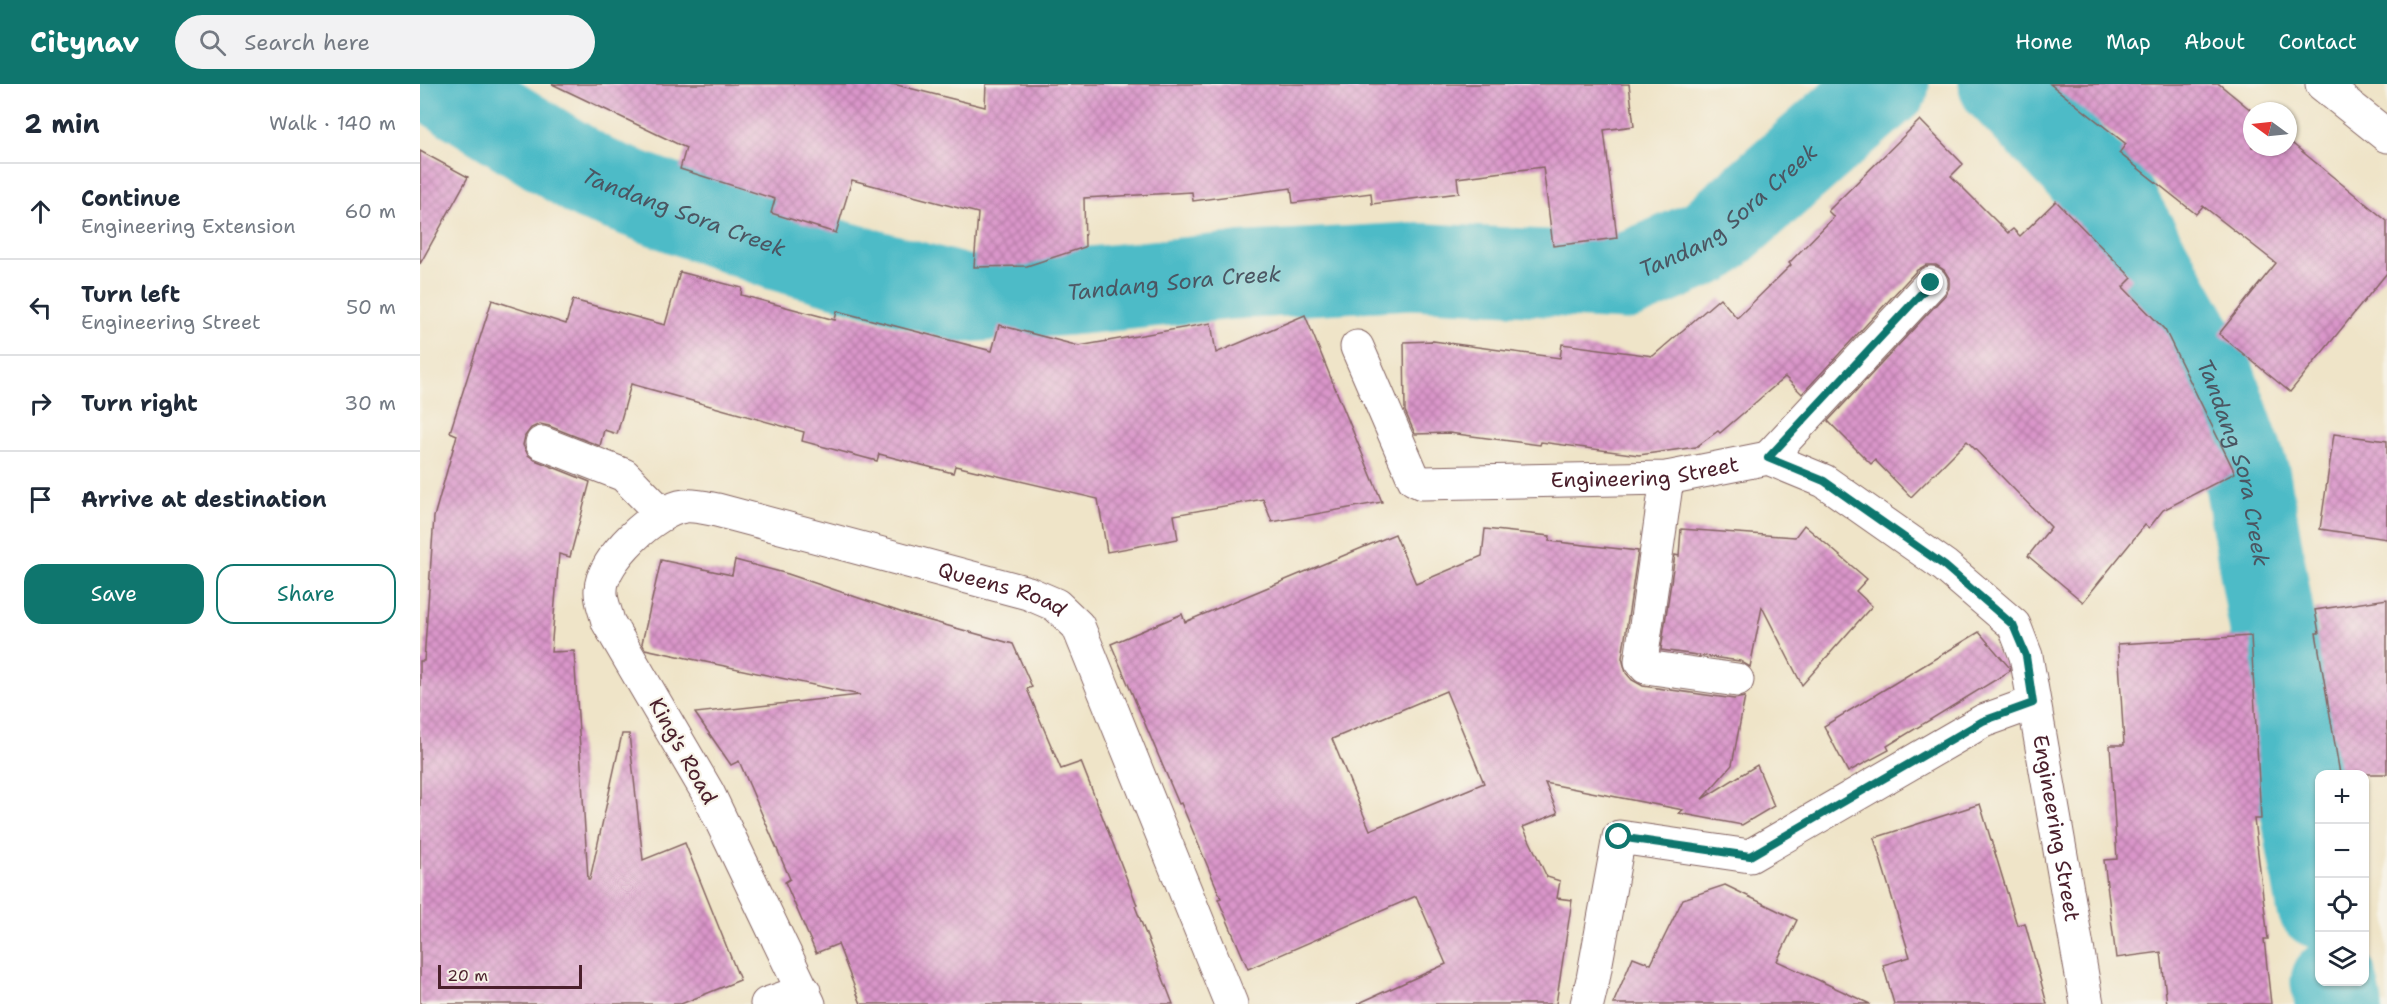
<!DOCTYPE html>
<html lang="en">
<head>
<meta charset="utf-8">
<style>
  :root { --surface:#fff; --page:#f2f2f3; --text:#1f2937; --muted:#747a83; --line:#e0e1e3; --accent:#0f766e }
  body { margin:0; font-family:"Shantell Sans",sans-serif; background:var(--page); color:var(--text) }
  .controls { position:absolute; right:18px; bottom:18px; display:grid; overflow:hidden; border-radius:12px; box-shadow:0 2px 4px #0004 }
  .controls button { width:54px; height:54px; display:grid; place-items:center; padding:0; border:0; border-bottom:2px solid var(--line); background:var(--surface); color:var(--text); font:30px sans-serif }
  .compass { position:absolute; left:1823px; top:18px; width:54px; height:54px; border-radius:50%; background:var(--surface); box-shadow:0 2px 4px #0004; rotate:285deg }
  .scale { position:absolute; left:18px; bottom:15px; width:144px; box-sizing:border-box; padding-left:6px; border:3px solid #4a1f2b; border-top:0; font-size:16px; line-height:21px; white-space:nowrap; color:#4a1f2b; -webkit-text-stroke:4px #f7f3e8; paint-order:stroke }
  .stop { position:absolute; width:18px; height:18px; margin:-14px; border:4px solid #0f766e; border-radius:50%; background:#fff }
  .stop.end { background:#0f766e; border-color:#fff; box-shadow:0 2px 6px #0008 }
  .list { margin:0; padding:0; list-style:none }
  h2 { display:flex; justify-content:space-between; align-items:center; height:78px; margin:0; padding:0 24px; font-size:26px }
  h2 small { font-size:20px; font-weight:400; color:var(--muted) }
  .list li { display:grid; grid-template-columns:39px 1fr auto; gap:18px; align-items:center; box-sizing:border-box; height:96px; padding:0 24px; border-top:2px solid var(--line) }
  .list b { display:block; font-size:22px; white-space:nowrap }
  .list p { margin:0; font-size:20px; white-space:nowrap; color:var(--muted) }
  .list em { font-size:20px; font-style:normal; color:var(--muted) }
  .actions { display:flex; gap:12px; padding:18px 24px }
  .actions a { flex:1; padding:14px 0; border:2px solid var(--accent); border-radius:18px; text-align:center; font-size:21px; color:var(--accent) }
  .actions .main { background:var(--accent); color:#fff }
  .icon { flex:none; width:33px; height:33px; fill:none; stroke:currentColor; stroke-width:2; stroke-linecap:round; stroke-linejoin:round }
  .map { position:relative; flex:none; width:1967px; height:920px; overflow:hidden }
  header { display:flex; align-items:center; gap:36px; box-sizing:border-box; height:84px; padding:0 30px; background:var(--accent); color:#fff }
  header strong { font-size:28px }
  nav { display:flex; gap:33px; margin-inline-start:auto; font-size:21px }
  .search { width:420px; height:54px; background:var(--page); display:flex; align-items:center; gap:15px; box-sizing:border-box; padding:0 21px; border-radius:33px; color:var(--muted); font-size:22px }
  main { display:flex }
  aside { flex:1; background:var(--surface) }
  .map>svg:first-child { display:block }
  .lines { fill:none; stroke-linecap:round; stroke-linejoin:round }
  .river { stroke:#4dbbc7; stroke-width:87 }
  .building { fill:url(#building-cross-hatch); fill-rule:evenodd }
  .minor-casing { stroke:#846462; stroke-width:35 }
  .minor { stroke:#fff; stroke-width:33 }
  .route { stroke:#0f766e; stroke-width:8 }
  .labels { text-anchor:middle; stroke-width:4.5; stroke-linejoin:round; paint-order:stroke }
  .street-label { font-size:21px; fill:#4a1f2b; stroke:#f7f3e8 }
  .water-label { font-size:22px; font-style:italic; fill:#4b5662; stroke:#f7f3e8 }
</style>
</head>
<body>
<header>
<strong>Citynav</strong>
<div class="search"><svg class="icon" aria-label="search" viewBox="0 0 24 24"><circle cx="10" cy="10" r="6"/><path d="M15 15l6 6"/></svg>Search here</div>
<nav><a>Home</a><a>Map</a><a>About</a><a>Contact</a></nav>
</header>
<main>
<aside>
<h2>2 min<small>Walk · 140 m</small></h2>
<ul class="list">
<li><svg class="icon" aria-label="ahead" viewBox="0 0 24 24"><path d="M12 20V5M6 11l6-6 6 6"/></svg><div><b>Continue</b><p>Engineering Extension</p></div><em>60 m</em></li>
<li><svg class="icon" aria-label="left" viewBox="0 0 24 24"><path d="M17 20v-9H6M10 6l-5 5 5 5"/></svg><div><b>Turn left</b><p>Engineering Street</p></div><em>50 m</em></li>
<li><svg class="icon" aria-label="right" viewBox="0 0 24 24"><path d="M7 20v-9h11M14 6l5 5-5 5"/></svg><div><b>Turn right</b></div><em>30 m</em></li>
<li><svg class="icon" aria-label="arrive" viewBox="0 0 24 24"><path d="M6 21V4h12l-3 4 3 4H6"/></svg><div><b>Arrive at destination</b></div></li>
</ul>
<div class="actions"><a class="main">Save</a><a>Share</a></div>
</aside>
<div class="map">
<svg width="1967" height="920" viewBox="0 0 1967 920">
  <defs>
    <pattern id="building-cross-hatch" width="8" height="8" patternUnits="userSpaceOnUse" patternTransform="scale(1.5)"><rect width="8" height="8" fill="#da96ca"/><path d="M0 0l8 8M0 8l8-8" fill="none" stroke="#b37aa4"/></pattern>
  </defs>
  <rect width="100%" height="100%" fill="#f7f3e8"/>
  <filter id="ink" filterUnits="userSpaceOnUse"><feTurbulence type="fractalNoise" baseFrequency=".0167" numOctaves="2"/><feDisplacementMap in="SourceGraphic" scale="12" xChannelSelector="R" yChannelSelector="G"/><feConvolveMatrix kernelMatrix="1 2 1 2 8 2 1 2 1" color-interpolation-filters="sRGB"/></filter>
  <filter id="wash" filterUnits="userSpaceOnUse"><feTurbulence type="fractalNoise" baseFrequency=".008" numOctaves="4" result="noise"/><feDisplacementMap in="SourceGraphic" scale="24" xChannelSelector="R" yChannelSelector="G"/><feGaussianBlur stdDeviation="1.35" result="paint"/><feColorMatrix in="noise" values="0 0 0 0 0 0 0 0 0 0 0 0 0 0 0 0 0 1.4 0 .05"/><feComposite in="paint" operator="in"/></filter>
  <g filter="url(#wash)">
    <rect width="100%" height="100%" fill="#efe4c8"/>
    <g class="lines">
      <g class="river">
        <path id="s1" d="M21 0 174 95 358 163 546 215 650 208 812 192 991 182 1205 193 1288 157 1466 0"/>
        <path id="s2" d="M1582 0 1693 117 1790 289 1827 393 1900 821"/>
        <path d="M1914 898 1919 920"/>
      </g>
    </g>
    <g id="blocks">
      <g class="building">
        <path d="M132 0H473L565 23 566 0H1209L1214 42 1184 46 1197 154 1133 162 1123 83 1037 94 1039 109 952 120 951 109 873 119 871 104 773 117 772 108 664 114 665 163 607 182 554 183 558 129 432 96 416 149 351 129 355 115 260 85 266 64Z"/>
        <path d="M1630 0H1799L1832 27V63H1868V56L1967 137V189L1870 308 1799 250 1856 179 1783 122 1776 130 1699 69 1706 60Z"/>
        <path d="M1500 36 1543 80 1531 92 1588 149 1593 145 1600 152 1636 117 1712 194 1703 203 1745 246 1815 389 1743 426 1729 444 1725 441 1663 518 1608 472 1631 443 1547 357 1491 413 1455 376 1451 380 1408 337 1525 211 1529 204V194L1524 186 1516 181H1506L1497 186 1382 310 1365 293 1300 349 1298 347 1276 363 1219 371 1121 358 1120 361 1029 349 995 350 985 327 984 258 1013 257 1140 274 1142 260 1233 272 1300 214 1317 234 1371 181 1369 179 1414 133 1408 127Z"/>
        <path d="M0 67 48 93 0 180Z"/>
        <path d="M260 188 322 204 321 211 415 236 417 227 572 267 579 241 659 262 791 239 796 269 885 231 962 418 852 438 843 415 754 431 758 455 687 468 678 415 535 382 533 389 459 370 457 377 382 357 384 348 211 300 197 350 184 346 180 362 129 342 120 340 111 344 105 352 103 361 108 371 115 376 170 398 150 473 139 470 131 568 154 567 168 795H170L202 650H209L223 776 265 759 320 896 261 920H0V577H4L14 433 37 351 30 348 72 216 146 240 153 216 245 241Z"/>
        <path d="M1914 350 1967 357V455L1900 445Z"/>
        <path d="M1384 441 1447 495 1436 507 1452 522 1382 601 1342 523 1330 583 1320 577 1241 566 1255 471 1259 472 1261 445 1375 453Z"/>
        <path d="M1065 445 1130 452 1129 457 1218 467 1202 574 1206 589 1212 596 1223 602 1314 615 1325 613 1312 681 1282 715 1337 681 1354 722 1322 741 1259 729 1263 726 1125 699 1138 729 1103 743 1127 793 1140 797 1137 814 1152 816 1136 920H937L1026 880 996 812 828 885 798 815 801 814 761 719 759 720 691 560 762 530 765 538 975 450 996 500 1062 472ZM1026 607 1064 699 950 746 912 655Z"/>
        <path d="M241 476 312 491 315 476 368 490 489 531 593 560 612 603 607 605 641 685 661 678 717 821 715 822 753 920H441L418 860 396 869 365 798 370 795 319 677 311 681 275 629 440 611 225 565 222 559Z"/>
        <path d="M1967 515V690H1920L1896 549H1899L1895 526Z"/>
        <path d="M1559 548 1589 583 1590 587 1467 662 1469 666 1428 688 1404 642Z"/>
        <path d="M1831 552 1841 735H1834L1848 855H1844L1851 920H1747L1741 868 1696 874 1684 776 1697 775 1690 661H1704L1698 560Z"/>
        <path d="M1560 720 1597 841 1605 839 1627 920H1474L1463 881 1490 873 1454 754Z"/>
        <path d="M1305 801 1377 836 1357 877 1450 920H1193L1213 873 1231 880 1263 815Z"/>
      </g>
    </g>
  </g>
  <g filter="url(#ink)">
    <use href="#blocks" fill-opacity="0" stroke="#846462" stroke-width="1.5"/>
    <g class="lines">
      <g class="minor-casing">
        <g id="minor">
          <path d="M1902 0 1967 52"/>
          <path id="s3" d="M937 263 994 395 1002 399 1247 394 1348 374 1404 397 1525 482 1594 541 1606 572 1667 920"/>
          <path d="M122 359 204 391 241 429"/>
          <path d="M1348 374 1511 199"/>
          <path d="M1247 394 1221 577 1226 583 1317 596"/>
          <path d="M347 920 384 907"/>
          <path id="s4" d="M389 920 288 709 188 538C186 528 180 516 181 506 181 476 236 425 265 422 275 421 287 424 297 426L608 509 636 521 658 542 811 920"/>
          <path d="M1167 920 1173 895 1199 753 1330 772 1563 637 1613 619"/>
        </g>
      </g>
      <use href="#minor" class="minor"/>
    </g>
  </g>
  <g class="lines" filter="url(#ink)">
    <path class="route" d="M1199 753 1330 772 1563 637 1613 619 1606 572 1593 541 1525 482 1404 397 1348 374 1511 199"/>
  </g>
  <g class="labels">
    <g class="street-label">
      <text dy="7" stroke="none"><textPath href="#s3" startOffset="376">Engineering Street</textPath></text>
      <text dy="7" stroke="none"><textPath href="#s4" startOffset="918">Queens Road</textPath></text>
      <text transform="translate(263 667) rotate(61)" y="7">King's Road</text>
      <text dy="7" stroke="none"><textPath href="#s3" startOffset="1008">Engineering Street</textPath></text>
    </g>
    <g class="water-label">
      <text dy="8" stroke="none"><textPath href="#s1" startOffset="1356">Tandang Sora Creek</textPath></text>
      <text dy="8" stroke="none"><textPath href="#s1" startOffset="276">Tandang Sora Creek</textPath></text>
      <text dy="8" stroke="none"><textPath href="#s1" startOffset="780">Tandang Sora Creek</textPath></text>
      <text dy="8" stroke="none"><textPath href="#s2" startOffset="452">Tandang Sora Creek</textPath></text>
    </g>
  </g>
</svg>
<div class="controls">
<button>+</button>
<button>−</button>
<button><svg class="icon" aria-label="locate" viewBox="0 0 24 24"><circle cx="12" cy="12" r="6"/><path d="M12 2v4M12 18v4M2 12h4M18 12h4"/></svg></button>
<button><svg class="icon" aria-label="layers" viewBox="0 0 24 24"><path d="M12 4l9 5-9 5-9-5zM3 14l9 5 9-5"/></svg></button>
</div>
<svg class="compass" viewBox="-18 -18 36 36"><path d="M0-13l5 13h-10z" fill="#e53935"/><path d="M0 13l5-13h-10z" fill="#747a83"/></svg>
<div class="scale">20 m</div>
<div class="stop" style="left:1199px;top:753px"></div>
<div class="stop end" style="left:1511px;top:199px"></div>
</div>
</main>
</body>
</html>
